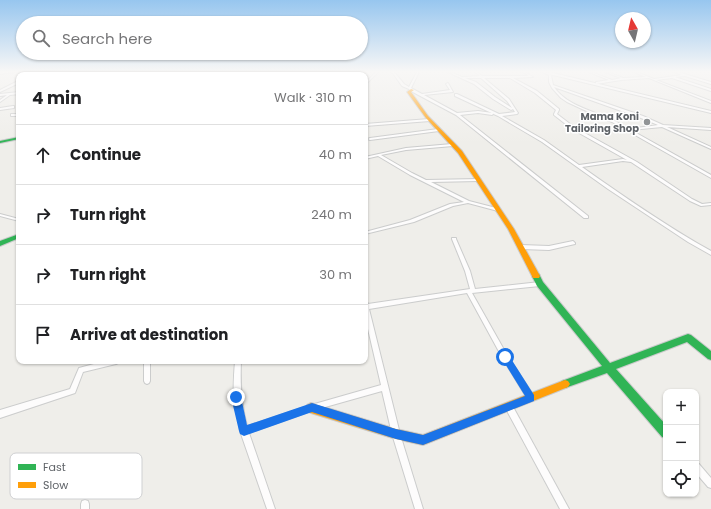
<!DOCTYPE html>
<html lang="en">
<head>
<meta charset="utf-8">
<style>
  :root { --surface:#fff; --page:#f2f2f2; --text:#202124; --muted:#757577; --line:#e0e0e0 }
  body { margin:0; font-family:Poppins,sans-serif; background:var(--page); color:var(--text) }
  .controls { position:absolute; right:12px; bottom:12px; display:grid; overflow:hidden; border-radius:8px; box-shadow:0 1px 3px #0004 }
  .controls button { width:36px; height:36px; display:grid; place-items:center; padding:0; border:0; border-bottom:1px solid var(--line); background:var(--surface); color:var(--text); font:20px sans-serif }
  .compass { position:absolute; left:615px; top:12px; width:36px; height:36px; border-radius:50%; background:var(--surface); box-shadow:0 1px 3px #0004; rotate:352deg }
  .stop { position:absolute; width:12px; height:12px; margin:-9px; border:3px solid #1a73e8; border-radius:50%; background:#fff }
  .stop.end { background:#1a73e8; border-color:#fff; box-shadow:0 1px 4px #0008 }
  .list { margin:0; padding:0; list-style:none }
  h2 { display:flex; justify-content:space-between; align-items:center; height:52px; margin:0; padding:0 16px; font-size:17px }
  h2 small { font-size:13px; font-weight:400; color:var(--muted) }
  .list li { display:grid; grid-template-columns:26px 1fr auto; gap:12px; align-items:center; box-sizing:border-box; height:60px; padding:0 16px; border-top:1px solid var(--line) }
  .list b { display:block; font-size:15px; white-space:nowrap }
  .list em { font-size:13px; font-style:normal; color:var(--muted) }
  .icon { flex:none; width:22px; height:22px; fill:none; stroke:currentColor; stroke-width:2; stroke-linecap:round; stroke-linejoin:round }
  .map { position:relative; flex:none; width:711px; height:509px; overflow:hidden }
  .search { position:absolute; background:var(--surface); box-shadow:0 1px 3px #0004; left:16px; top:16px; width:352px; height:44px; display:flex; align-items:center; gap:10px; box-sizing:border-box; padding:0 14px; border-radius:22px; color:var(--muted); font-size:15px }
  .panel { position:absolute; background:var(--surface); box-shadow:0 1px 3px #0004; left:16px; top:72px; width:352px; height:292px; border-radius:8px }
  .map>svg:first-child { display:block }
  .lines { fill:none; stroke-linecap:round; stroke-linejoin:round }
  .street-casing { stroke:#cbcccc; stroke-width:2 }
  .fast-casing { stroke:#cacacb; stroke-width:2 }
  .slow-casing { stroke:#cacacb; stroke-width:2 }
  .street { fill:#fdfcfc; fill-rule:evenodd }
  .fast { fill:#30b455; fill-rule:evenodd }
  .slow { fill:#ff9f0a; fill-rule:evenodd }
  .route { fill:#1a73e8 }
  .poi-dot { fill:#919496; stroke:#fff; stroke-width:1.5 }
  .labels { text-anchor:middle; stroke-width:3; stroke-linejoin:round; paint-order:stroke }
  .far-poi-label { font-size:10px; font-weight:bold; fill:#5f6368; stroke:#fff; text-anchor:end }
  .key { fill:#fff; stroke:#cfd0d2; stroke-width:1 }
  .key-label { font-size:11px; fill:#5f6368 }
</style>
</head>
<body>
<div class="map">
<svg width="711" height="509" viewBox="0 0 711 509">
  <rect width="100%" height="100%" fill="#efeeea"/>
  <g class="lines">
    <g class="street-casing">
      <g id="street">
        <path d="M0 72H15L0 74Z"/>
        <path d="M33 72H35L31 75H29Z"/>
        <path d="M64 72H66L70 75H68Z"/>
        <path d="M97 72H101L86 75H81Z"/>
        <path d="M105 72H107L108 75H106Z"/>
        <rect x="204" y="72" width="2" height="3"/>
        <path d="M322 72H324L328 75H326Z"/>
        <path d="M376 72H378L365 85V83Z"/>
        <path d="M392 72H394L404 84 409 87 417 72H419L411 88 422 94 450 90 446 84 448 83 453 92 424 95 457 113 478 111 493 113V114L492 115 478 113 460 115 588 216V218H584L456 115 411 91 409 89 402 86Z"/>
        <path d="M448 72H450L462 77 480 76 475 72H477L482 76H529L523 72H527L526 73 533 77 513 78 537 91 559 109V110L557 114 574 127 637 162 692 199 702 204 711 203V205L701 206 690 201 631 162 623 161 582 167C623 196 666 226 711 251V255L688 242 608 189 542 142 498 116 455 96V94H457L499 114 515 112 513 109 511 110 493 99 474 84ZM465 78H481L507 101 512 108 495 97 476 82ZM484 78H510L535 93 556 110 554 114V115L572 129 627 160 623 159 579 165 544 140 502 116 517 114 518 113 509 99Z"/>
        <path d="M542 72H544L548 73 549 72 711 111V113L549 74 551 75 553 85 643 116 663 125 711 128V130L667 127 711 147V149L662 127 631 130 711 175V178L612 122 582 109 567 102 561 98 552 88 549 82V75ZM554 87 641 118 658 125C649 126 639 128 630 128 625 128 618 122 613 120 594 111 567 106 554 87Z"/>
        <path d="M589 72H591L612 80 621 78 605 72H607L623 78 646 77 634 72H636L654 79 682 75 675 72H678L711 82V84L685 76 675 77 711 89V91L672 78 656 80 711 101V103L649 78 621 80 596 84V82L609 80Z"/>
        <path d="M189 73V75H187V74L148 75 188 72Z"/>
        <path d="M18 81H19V83L0 92V90Z"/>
        <path d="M19 92V94L10 95 0 102V100L7 95 0 96V94Z"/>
        <path d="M13 106H14V108L0 110V108Z"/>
        <rect x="11" y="114" width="8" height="2"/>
        <path d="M429 119 430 120V121L365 126V124Z"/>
        <path d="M438 129H439V131L370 140 368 139 370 138Z"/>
        <path d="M452 144H453V146L406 150 381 155 412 173 426 180 480 179 481 180 479 181 431 182 469 201 500 209V211H498L468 203 453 206 414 222 365 234V232L410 220 450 204 464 202 410 175 378 156 365 159V157L406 148Z"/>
        <path d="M0 214 19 219V221L0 216Z"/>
        <path d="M452 238H456V239L470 271 475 289 540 282 542 283 543 284 542 285 540 286 472 293 507 355 534 396 535 398 534 400 531 401 528 400 503 359 467 293 369 309 400 434 423 509H415L392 434 382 391 311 411 249 433 275 509H267L240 431C239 421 235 410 234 400 233 387 234 374 235 361H241C240 385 241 403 247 426L311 405 381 385 365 316V302H367L368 304 470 289 465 271 452 239Z"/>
        <path d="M573 241 575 243V244L549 250 521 249 519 247 521 245 549 246Z"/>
        <path d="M105 361H119L118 363 116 364 83 372 75 393 0 418V410L70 389 79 368Z"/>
        <path d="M144 361H150V381L149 383 147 384 145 383 144 381Z"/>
        <path d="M509 404 512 405 569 509H560L506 409 505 407 506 405Z"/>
        <path d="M696 463 699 464 711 478V488L708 487 696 473Z"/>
        <path d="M85 500 88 501 89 504V509H81V504L82 501Z"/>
      </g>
    </g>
    <g class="fast-casing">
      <g id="fast">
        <path d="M19 137V139L0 143V141Z"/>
        <path d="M19 234V238L0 246V241Z"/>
        <path d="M536 273 539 274 543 282 610 363 688 334 691 335 711 351V360L708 359 687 342 616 369 666 425V438L662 437 607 373 565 388 562 387 560 384 562 381 602 366 537 286 532 276 533 274Z"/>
      </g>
    </g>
    <g class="slow-casing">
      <g id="slow">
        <path d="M240 72H244L236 75H231Z"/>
        <path d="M349 72H353L346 75H341Z"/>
        <path d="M411 89 414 90 411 92 428 116 462 151 514 229 540 276 539 278H533L508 229 458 153 426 118 407 92Z"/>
        <path d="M565 380 568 381 570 384 568 387 423 445 396 439 311 413 307 411 306 408 307 405 311 403 396 429 423 435Z"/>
      </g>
    </g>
    <use href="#street" class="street"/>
    <use href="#fast" class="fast"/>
    <use href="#slow" class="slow"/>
  </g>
  <linearGradient id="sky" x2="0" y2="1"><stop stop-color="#97c6ef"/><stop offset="0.5" stop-color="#f8f7f6"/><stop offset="1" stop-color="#f8f7f6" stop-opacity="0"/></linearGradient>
  <rect width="711" height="143" fill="url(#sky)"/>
  <path class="route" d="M505 353 508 354 534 395V401L423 445 396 439 312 412 244 436 240 434 239 431 231 397 236 393 241 397 247 425 312 403 396 429 423 435 525 396 501 357Z"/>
  <circle class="poi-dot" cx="647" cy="122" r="4"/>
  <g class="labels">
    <g class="far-poi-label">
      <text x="639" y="120">Mama Koni<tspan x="639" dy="12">Tailoring Shop</tspan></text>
    </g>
  </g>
  <rect x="10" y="453" width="132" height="46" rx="6" class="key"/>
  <rect x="18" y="464" width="18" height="6" fill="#30b455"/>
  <rect x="18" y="482" width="18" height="6" fill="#ff9f0a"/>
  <g class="key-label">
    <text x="43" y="471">Fast</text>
    <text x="43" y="489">Slow</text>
  </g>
</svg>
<div class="controls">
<button>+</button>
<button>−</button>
<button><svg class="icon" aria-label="locate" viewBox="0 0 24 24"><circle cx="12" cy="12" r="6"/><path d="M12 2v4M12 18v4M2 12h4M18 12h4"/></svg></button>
</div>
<svg class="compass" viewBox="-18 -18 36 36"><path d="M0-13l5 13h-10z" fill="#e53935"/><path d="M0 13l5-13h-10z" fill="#757577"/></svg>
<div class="stop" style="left:505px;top:357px"></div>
<div class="stop end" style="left:236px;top:397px"></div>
<div class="search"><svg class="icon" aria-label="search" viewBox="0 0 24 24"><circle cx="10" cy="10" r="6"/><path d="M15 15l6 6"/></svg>Search here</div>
<section class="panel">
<h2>4 min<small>Walk · 310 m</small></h2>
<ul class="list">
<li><svg class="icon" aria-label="ahead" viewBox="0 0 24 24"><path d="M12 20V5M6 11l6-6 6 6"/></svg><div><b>Continue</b></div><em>40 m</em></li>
<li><svg class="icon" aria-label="right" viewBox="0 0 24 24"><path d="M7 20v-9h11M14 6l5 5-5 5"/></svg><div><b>Turn right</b></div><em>240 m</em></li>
<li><svg class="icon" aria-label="right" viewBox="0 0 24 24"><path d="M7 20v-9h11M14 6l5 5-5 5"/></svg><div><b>Turn right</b></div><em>30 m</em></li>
<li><svg class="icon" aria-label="arrive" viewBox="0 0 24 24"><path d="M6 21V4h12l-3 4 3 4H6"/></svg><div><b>Arrive at destination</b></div></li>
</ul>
</section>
</div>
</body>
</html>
